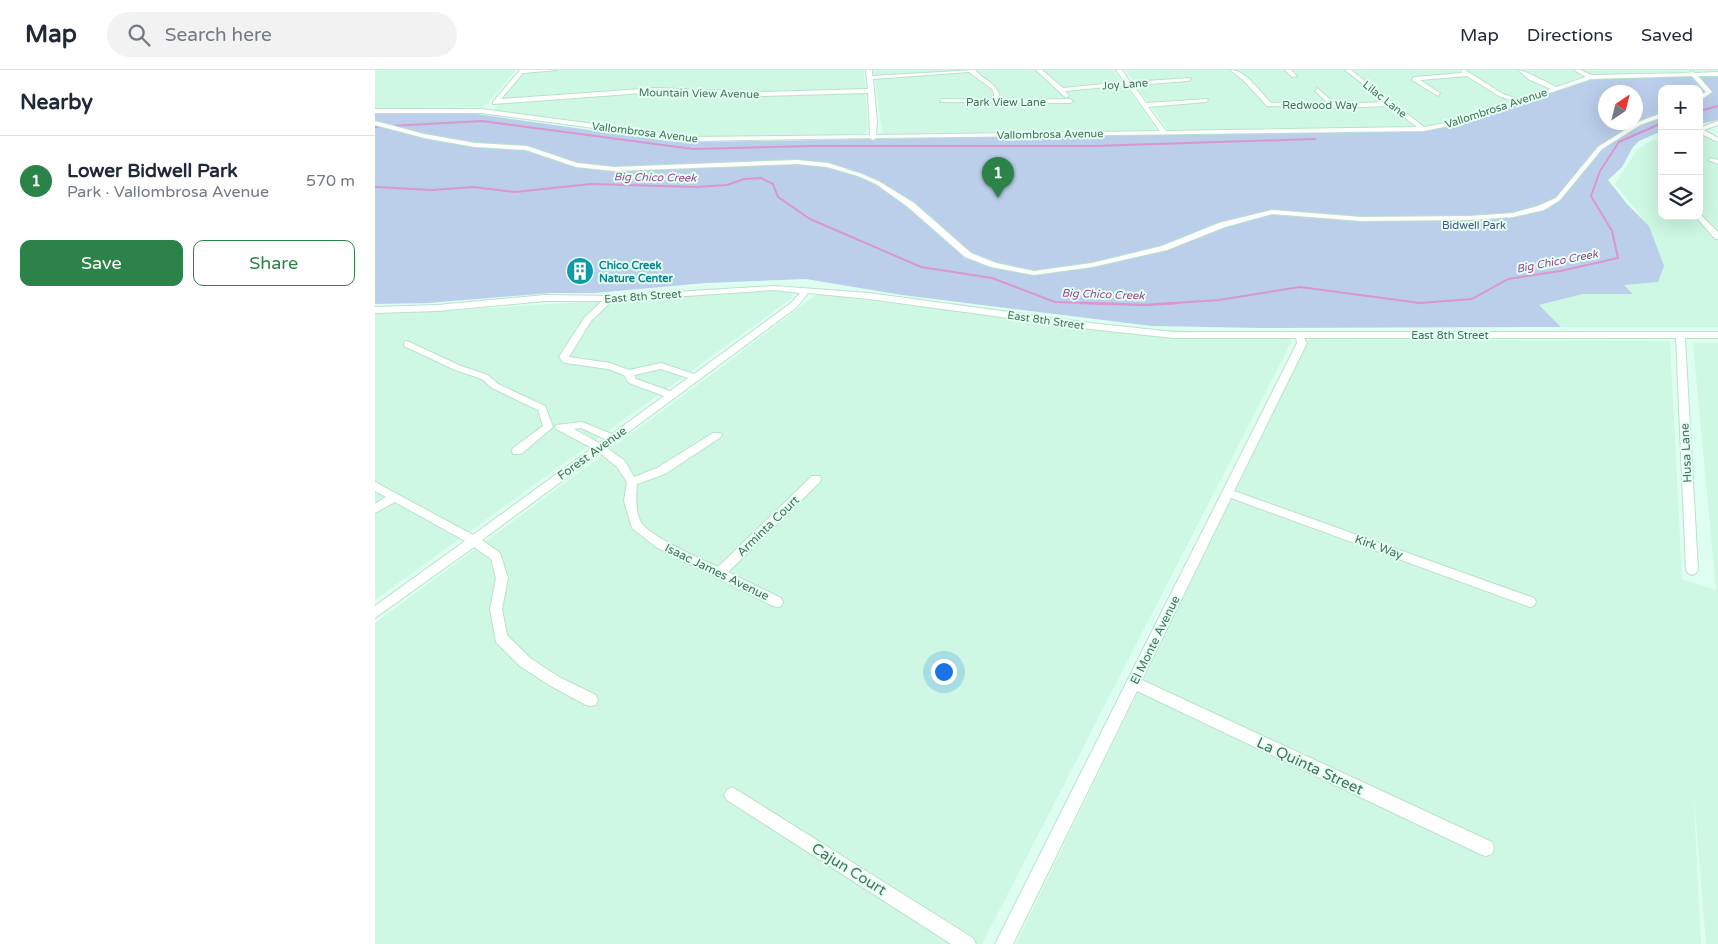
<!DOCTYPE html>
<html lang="en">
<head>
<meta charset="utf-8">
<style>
  :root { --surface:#fff; --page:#f2f2f3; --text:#1f2937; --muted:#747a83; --line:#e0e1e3; --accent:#2b8349 }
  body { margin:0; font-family:"Varela Round",sans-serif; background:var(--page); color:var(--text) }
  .controls { position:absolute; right:15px; top:15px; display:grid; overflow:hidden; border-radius:10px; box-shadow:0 5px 20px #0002 }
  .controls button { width:45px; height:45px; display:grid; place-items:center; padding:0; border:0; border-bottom:1px solid var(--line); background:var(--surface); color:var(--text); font:25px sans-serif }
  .compass { position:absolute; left:1223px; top:15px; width:45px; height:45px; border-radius:50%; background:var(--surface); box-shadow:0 5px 20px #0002; rotate:35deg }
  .you { position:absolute; left:568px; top:601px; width:18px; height:18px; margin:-12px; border:4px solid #fff; border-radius:50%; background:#1a73e8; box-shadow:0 0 0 8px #1a73e833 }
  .badge { display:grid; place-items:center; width:32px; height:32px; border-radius:50%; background:var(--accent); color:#fff; font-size:16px; font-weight:700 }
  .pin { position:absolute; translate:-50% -41px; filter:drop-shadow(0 1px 2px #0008) }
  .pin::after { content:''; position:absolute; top:26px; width:18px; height:15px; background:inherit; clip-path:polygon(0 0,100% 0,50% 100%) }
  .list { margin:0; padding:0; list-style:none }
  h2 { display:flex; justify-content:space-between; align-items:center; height:65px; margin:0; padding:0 20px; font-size:21px }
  h2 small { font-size:16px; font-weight:400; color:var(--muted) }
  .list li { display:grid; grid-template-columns:32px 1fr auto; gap:15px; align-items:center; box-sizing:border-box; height:90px; padding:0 20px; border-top:1px solid var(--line) }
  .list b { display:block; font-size:19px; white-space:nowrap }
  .list p { margin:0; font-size:16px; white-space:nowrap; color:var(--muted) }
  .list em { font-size:16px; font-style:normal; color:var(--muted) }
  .actions { display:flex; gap:10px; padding:15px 20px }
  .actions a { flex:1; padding:11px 0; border:1px solid var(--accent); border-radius:10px; text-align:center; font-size:18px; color:var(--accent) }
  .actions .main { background:var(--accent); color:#fff }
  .icon { flex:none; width:28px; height:28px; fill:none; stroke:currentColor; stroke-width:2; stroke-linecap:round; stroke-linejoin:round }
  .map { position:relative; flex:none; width:1343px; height:874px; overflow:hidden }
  header { display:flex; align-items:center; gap:30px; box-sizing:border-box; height:70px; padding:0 25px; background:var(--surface); border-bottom:1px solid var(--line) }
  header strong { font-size:24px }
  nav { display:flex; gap:28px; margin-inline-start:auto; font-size:18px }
  .search { width:350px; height:45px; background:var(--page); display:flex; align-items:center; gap:12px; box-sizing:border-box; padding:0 18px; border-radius:28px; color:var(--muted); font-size:19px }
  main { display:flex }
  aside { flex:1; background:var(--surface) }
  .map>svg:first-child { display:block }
  .residential { fill:#cef8e4 }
  .green { fill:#bbcfeb; fill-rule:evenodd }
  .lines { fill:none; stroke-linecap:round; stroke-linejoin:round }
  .stream-far1 { stroke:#da96d0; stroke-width:2 }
  .stream { stroke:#da96d0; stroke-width:2.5 }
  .building { fill:#b3f5cc }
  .minor-casing { stroke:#b9e2cb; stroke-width:2 }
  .minor { fill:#fff; fill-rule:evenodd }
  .labels { text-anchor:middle; stroke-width:4; stroke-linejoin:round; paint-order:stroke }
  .far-street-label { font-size:11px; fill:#447455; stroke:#e4fff4 }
  .far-water-label { font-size:11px; font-style:italic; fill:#9f4591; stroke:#e4fff4 }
  .far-park-label { font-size:11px; fill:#415687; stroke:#e4fff4 }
  .far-culture-label { font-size:11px; font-weight:bold; fill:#0d838f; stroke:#e4fff4; text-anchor:start }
  .street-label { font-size:12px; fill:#447455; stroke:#e4fff4 }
  .near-street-label { font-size:15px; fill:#447455; stroke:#e4fff4 }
</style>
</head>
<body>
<header>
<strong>Map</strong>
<div class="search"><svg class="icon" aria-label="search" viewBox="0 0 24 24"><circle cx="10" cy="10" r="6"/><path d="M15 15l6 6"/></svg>Search here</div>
<nav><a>Map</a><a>Directions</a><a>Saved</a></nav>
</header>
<main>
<aside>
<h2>Nearby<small></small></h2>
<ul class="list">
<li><span class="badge">1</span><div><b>Lower Bidwell Park</b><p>Park · Vallombrosa Avenue</p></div><em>570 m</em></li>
</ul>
<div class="actions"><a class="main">Save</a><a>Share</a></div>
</aside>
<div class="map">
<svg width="1343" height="874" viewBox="0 0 1343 874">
  <rect width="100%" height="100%" fill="#ddfef0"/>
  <g class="residential">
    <path d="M0 0H141L112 34 104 37 0 39Z"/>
    <path d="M151 0H489L493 60 489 64 468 66 323 67 118 41Z"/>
    <path d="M498 0H739L782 60 508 66Z"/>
    <path d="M750 0H1343V1L1250 3 1207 7 1055 56 795 60 792 59Z"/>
    <path d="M1324 65 1343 72V257H1186L1164 235 1208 224H1257L1249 215 1288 196 1274 156 1240 114 1262 80 1271 73 1287 67V146H1324Z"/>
    <path d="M394 220 416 223 417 228 0 530V243L21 241 52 242Z"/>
    <path d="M442 224 668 252 910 267 917 271 607 874H0V553L340 302Z"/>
    <path d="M934 269 1295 271 1307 509 1341 520 1318 273H1343V874H1331L1318 714 1326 874H641Z"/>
  </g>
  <path class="green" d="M1343 4V50L1324 54V19H1287V61L1264 71 1258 77 1247 97 1233 110 1252 134 1274 156 1289 196 1283 212 1249 215 1258 224H1208L1164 235 1186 257 886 258 777 256 527 225 431 209 330 213 220 223H176L53 233 0 234V44H102L300 72H325L1048 59 1077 54 1215 7ZM1230 22H1260V52H1230Z"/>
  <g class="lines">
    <g class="stream-far1">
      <path d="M1324 41 1343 36"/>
      <path d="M15 56 107 51 318 79 435 76H719L940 69"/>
      <path d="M0 57 9 56"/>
      <path d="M0 117 57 120 99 117 140 122 216 114 321 117 352 115 369 109 386 108 398 114 403 127 435 149 546 197 617 208 680 232 744 234"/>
      <path d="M784 234 844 230 925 217 1045 233 1097 229 1133 209 1185 201 1243 188 1237 161 1216 126 1225 101 1244 72 1287 53"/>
    </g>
    <g class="stream">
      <path d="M706 233 771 235 802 233"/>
      <path d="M1044 233H1047"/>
    </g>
  </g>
  <path class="building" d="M217 195 211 206 193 207 200 196Z"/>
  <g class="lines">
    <g class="minor-casing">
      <g id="minor">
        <path d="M145 0H182L148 3 126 29 281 18 383 22 493 19 491 0H497V6L600 0C608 10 625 14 625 30L695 29 698 31 695 33 565 32 567 29 619 30V23L617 19 594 2 498 9 502 52 501 65 785 61 752 15 690 21 694 26 691 28 661 0H667L688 18 750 12 741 0H747L755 12 816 8 814 11 758 15 771 33 833 29 831 32 773 37 791 61 1042 57 1015 36 959 38 892 36 867 9 855 0C871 0 885 22 896 33L954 34 940 21 942 18 960 34 1011 32 970 0H976L1049 57 1076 52 1138 31 1124 26 1092 6 1045 10 1065 23 1063 26 1037 10 1039 7 1087 3 1086 0H1090L1128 24 1143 29 1176 19 1155 10 1143 0C1149 0 1173 13 1181 17L1211 7 1199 0H1206L1216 5 1314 3 1317 1 1320 3 1343 2V6H1323L1337 22 1324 31V26L1331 22 1317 6 1216 9 1079 55 1048 61 501 68 498 70 495 68 316 71 106 43H0V39H106L316 67 495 65 493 23 383 26 281 22 118 34V32Z"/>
        <path d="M910 0H916L922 6 917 7Z"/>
        <path d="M1287 43V47L1265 55 1227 79 1185 130 1169 140 1138 147 1095 150 986 151 897 144 850 157 792 180 717 197 659 205 616 197 590 187 533 137 501 114 483 106 452 97 422 94 239 101 201 97 151 80 100 77 49 68 0 55V51L49 64 100 73 152 76 202 93 239 97 422 90 453 93 487 104 505 112 539 133 596 183 621 193 659 201 717 193 787 176 844 153 897 140 986 147 1095 146 1138 143 1163 136 1181 128 1223 77 1261 53Z"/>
        <path d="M1343 51V55L1329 60 1343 68V72L1324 63V58Z"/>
        <path d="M1336 88 1343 90V94L1333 90Z"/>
        <path d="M1324 143 1343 162V169H1340L1321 147 1324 146Z"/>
        <path d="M399 216 494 223 715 253 799 262H1343V268H1310L1323 500 1321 503 1317 505 1313 503 1311 500 1301 268H929L932 273 859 421 1159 528 1161 532 1159 536 1155 537 856 428 767 610 1117 772 1119 778 1117 784 1111 786 1105 784 762 621 638 874H620L922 273 921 268H799L715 259 494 229 433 223 422 237 232 378 250 391 259 407 282 398 338 363H346L347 365 346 367 290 404 262 414C261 426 260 442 266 452 275 467 326 489 343 497L437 406H445L446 409 445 412 353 502 406 528 408 532 406 536 402 537 398 536 281 477 257 458 249 431 252 412 242 397 225 383 107 470 125 483 133 508 127 539 132 565 155 588 184 607 221 625 223 630 221 635 216 636 211 635 174 615 145 596 121 572 115 539 121 508 116 489 99 477 0 548V536L90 471 20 432 0 443V434L11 427 0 421V412L98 465 217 378 181 359 180 357 181 355 207 352 237 364 289 326 254 313 249 305 233 299 191 293 188 292 184 287 209 248 227 231H170L62 241 0 243V237L62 235 170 225 235 226ZM399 220 425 223 416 233 319 304 286 293 254 300 235 293 194 287 216 251 237 231ZM286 299 313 308 295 321 261 309 259 305ZM206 358 230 369 224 373 199 359Z"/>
        <path d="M32 271 86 296 113 305 123 314 170 336 178 357 146 384H138L137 381 138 378 168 356 163 340 117 318 107 309 80 300 29 276V272Z"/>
        <path d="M357 717 598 868 601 874H576L352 730 349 725 352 720Z"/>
      </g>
    </g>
    <use href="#minor" class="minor"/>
  </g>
  <defs>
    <g id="building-disc" transform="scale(1.4375)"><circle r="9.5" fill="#0f9aa8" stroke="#e4fff4"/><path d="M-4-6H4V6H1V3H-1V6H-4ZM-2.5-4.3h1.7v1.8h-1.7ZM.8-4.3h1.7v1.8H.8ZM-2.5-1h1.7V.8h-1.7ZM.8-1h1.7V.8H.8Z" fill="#fff"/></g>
  </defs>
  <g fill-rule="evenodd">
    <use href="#building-disc" x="205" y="201"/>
  </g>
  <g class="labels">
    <g class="far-street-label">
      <text transform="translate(750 14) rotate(-4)" y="4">Joy Lane</text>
      <text transform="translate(324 23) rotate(1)" y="4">Mountain View Avenue</text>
      <text transform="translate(1010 29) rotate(38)" y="4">Lilac Lane</text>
      <text x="631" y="36">Park View Lane</text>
      <text x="945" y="39">Redwood Way</text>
      <text transform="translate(1121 38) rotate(-18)" y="4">Vallombrosa Avenue</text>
      <text transform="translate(270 62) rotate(7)" y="4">Vallombrosa Avenue</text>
      <text transform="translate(675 64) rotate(-1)" y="4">Vallombrosa Avenue</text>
      <text transform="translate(268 226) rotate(-4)" y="4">East 8th Street</text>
      <text transform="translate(671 250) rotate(8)" y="4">East 8th Street</text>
      <text x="1075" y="269">East 8th Street</text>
    </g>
    <g class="far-water-label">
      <text transform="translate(280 107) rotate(1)" y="4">Big Chico Creek</text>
      <text transform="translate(1182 191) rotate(-11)" y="4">Big Chico Creek</text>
      <text transform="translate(728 224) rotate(2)" y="4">Big Chico Creek</text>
    </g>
    <g class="far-park-label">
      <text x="1099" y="159">Bidwell Park</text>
    </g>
    <g class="far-culture-label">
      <text x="224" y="199">Chico Creek<tspan x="224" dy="13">Nature Center</tspan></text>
    </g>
    <g class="street-label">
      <text transform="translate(217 383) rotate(-36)" y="4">Forest Avenue</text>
      <text transform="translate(1311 383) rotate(-93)" y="4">Husa Lane</text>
      <text transform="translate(393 456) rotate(-44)" y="4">Arminta Court</text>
      <text transform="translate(1004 477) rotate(20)" y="4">Kirk Way</text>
      <text transform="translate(342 502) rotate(26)" y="4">Isaac James Avenue</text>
      <text transform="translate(780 570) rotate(-64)" y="4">El Monte Avenue</text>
    </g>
    <g class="near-street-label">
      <text transform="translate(935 696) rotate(25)" y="5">La Quinta Street</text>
      <text transform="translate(474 799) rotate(32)" y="5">Cajun Court</text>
    </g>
  </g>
</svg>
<div class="controls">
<button>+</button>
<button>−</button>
<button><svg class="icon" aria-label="layers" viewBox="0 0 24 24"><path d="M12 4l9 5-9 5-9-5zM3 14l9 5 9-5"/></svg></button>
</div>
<svg class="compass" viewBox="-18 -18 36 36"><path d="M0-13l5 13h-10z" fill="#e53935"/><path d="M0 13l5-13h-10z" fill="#747a83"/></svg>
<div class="you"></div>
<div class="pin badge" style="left:623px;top:128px">1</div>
</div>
</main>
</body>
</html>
